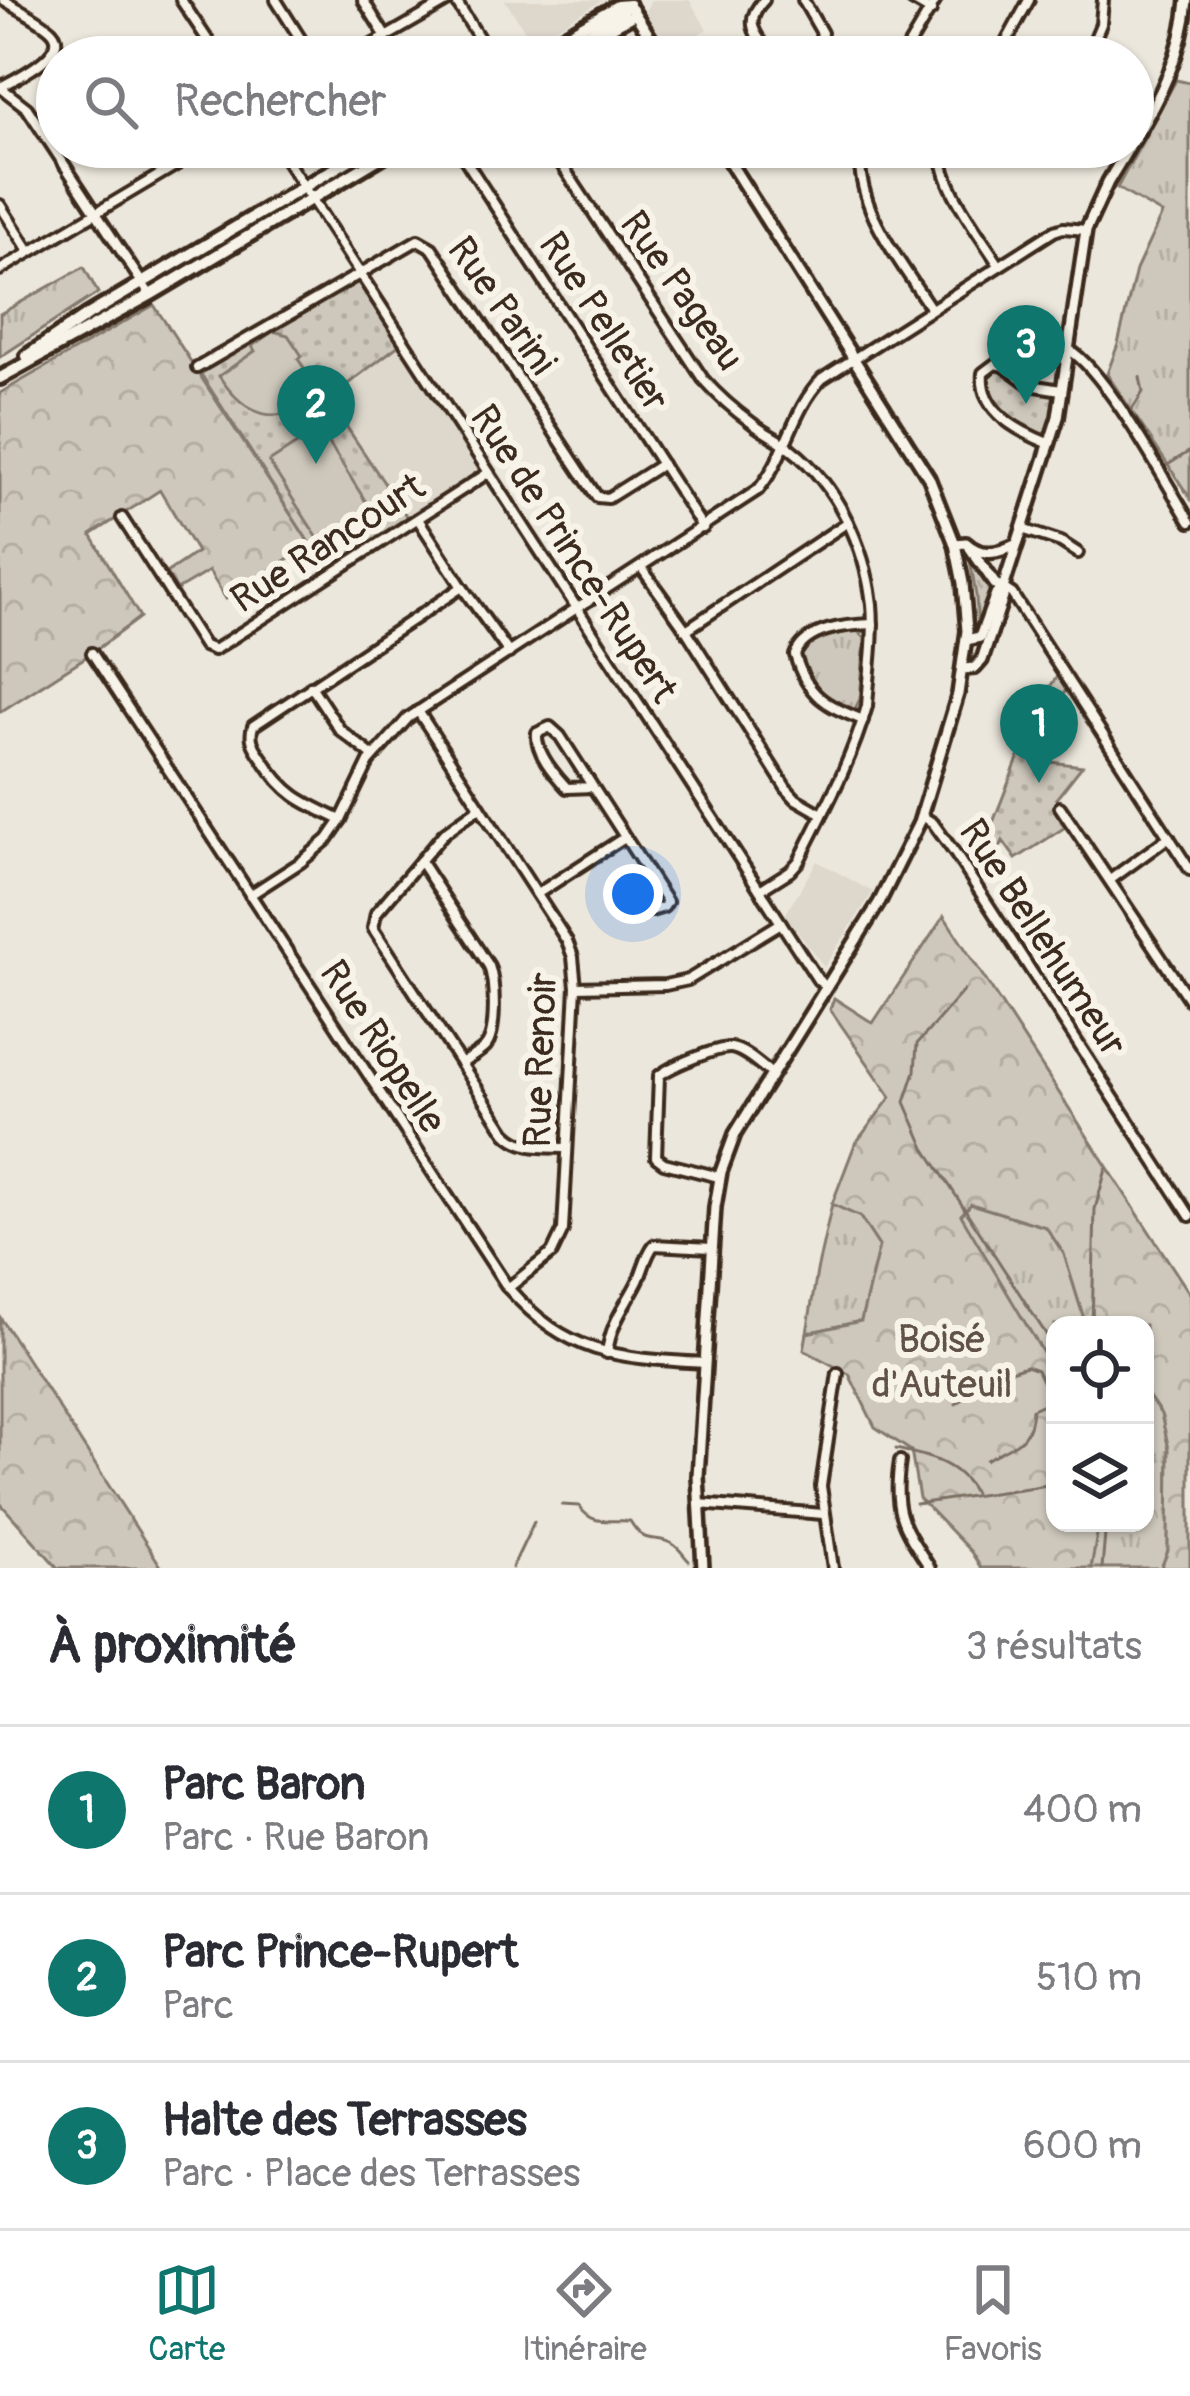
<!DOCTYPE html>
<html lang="fr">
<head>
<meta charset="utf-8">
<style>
  :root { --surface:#fff; --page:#f7f7f7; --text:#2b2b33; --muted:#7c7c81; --line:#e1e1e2; --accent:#0f766e }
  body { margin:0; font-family:Pangolin,sans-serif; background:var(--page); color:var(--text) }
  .controls { position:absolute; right:36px; bottom:36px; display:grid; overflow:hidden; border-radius:24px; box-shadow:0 3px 9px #0004 }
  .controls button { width:108px; height:108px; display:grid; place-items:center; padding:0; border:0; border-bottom:3px solid var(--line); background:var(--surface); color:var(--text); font:60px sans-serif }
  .you { position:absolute; left:633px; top:894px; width:42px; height:42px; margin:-30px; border:9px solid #fff; border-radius:50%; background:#1a73e8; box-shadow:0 0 0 18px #1a73e833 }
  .badge { display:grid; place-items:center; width:78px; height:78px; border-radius:50%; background:var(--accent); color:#fff; font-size:39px; font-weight:700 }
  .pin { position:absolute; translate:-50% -99px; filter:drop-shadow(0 3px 6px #0008) }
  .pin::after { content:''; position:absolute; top:63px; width:42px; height:36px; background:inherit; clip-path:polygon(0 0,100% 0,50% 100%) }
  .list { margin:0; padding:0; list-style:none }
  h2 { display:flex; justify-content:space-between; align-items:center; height:156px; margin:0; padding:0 48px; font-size:51px }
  h2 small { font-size:39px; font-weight:400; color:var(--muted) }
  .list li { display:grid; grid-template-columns:78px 1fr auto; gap:36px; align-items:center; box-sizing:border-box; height:168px; padding:0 48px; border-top:3px solid var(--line) }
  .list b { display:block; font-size:45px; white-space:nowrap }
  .list p { margin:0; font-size:39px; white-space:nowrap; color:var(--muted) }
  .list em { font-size:39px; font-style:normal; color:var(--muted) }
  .icon { flex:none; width:66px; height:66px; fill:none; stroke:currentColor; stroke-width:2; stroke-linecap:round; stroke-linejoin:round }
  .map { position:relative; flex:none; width:1190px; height:1568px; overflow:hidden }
  .search { position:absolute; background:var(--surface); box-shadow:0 3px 9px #0004; left:36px; right:36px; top:36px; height:132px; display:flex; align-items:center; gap:30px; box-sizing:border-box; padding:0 42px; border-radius:66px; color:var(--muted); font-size:45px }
  .sheet { height:660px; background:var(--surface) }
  nav { display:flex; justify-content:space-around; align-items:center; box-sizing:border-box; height:168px; border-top:3px solid var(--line); background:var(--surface); font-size:33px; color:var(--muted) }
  nav a { display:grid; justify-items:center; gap:6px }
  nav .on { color:var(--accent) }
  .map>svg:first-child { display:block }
  .built { fill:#ddd7cc }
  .grass { fill:url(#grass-tufts); stroke:#84796d; stroke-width:3 }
  .forest { fill:url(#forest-crowns); stroke:#84796d; stroke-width:3 }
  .park { fill:url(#park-dots); stroke:#84796d; stroke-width:3 }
  .garden { fill:#cec8bc; stroke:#84796d; stroke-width:3 }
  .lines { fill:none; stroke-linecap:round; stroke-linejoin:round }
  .stream { stroke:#7c7064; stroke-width:3 }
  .minor-casing { stroke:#3b2a1e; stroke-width:16 }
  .tertiary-casing { stroke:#3b2a1e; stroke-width:18 }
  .secondary-casing { stroke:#3b2a1e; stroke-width:20 }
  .minor { stroke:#f7f3e8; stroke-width:8 }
  .tertiary { stroke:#f7f3e8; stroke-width:9 }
  .secondary { stroke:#f7f3e8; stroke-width:10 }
  .labels { text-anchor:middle; stroke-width:12; stroke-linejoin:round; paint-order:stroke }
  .street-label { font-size:39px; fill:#3b2a1e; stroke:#f7f3e8 }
  .park-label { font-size:39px; fill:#605246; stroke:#f7f3e8 }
</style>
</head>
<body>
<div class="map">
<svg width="1190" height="1568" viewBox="0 0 1190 1568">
  <defs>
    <pattern id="grass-tufts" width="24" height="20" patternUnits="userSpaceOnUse" patternTransform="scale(3)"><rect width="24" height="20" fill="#cec8bc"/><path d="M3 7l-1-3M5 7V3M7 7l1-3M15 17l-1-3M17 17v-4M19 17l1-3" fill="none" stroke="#b2aca1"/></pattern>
    <pattern id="forest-crowns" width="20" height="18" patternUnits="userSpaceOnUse" patternTransform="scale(3)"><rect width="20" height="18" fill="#cec8bc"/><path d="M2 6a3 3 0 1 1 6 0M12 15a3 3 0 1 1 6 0" fill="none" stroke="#b2aca1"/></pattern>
    <pattern id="park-dots" width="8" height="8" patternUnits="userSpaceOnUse" patternTransform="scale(3)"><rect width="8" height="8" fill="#cec8bc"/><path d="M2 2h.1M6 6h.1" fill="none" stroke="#b2aca1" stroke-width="1.8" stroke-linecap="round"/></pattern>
  </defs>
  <rect width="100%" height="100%" fill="#ece7dc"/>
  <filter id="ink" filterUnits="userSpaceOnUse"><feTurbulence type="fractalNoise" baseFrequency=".00833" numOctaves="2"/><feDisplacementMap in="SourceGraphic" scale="24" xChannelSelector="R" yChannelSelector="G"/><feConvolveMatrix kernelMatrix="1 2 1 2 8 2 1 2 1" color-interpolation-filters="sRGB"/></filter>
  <g filter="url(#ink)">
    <g class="built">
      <path d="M505 0H603L532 42Z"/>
      <path d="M651 0H689L707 29 671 51 645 11Z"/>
      <path d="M403 342 488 472 411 523 328 399Z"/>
      <path d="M817 861 873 892 824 967 785 915Z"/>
    </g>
    <g class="grass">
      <path d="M1176 80 1190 83V498L1107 374 1118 344 1136 270 1162 214 1117 188Z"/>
      <path d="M84 267 98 293 0 357V314Z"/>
      <path d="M969 554 992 587 978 633 976 596Z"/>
      <path d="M856 630 865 638 860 699 855 709C826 700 826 701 810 676 809 675 800 661 800 660 796 640 842 633 856 630Z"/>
      <path d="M832 1204 860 1217 879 1246 861 1321 807 1333 817 1271Z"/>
      <path d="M971 1204 1046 1227 1064 1254 1086 1325H1055V1373L960 1215Z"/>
      <path d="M1145 1391 1161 1414 1169 1449 1168 1551 1161 1568H1091L1099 1523H1145Z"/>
    </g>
    <g class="forest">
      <path d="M154 305 310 544 226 599 209 571 177 590 166 573 197 552 160 490 91 535 140 617 92 653 0 712V393Z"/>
      <path d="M944 916 1190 1294V1568H1161L1168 1551 1169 1449 1161 1414 1145 1391V1325H1086L1064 1254 1046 1227 971 1204 961 1215 1055 1373V1523H1099L1091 1568H981L971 1552 919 1498 911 1451 875 1427 849 1374 804 1350 807 1333 861 1321 879 1246 860 1217 832 1204 855 1144 891 1097 830 1009 834 998 873 1023Z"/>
      <path d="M0 1317 162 1568H58L0 1503Z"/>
    </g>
    <g class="park">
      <path d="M359 273 403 342 328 399 411 523 330 575 197 368Z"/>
      <path d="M995 364 1020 379 1061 390 1050 444C1018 431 984 411 983 373Z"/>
      <path d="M1060 672 1069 685 1050 716 1035 760 1082 766 1056 799 1070 824 1016 859 1003 841 990 869 977 882 966 865 981 853 1041 700Z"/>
    </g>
    <g class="garden">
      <path d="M273 331 288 335 302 356 298 359 316 385 319 398C276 428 246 417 219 376L255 351 252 346Z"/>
      <path d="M320 429 378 521 328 554 269 462Z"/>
    </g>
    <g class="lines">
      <g class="stream">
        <path d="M1140 377 1143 392 1130 413 1190 509"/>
        <path d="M1166 466 1190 451"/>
        <path d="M964 990 917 1044 915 1071 905 1102 925 1148 1055 1348"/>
        <path d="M1092 1325 1095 1209 1106 1169"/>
        <path d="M956 1404 976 1390 987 1374 1004 1373 1026 1366 1037 1370 1049 1396 1055 1399"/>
        <path d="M896 1449C928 1456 959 1463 974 1493"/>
        <path d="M986 1460C1013 1443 1030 1445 1032 1409L1054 1399"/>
        <path d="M916 1504 1055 1484"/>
        <path d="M562 1505 579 1506C593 1527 608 1519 630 1521 647 1549 654 1532 674 1545 680 1549 684 1556 689 1561"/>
        <path d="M512 1568 534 1522"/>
        <path d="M1102 1568 1106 1523"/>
      </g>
      <g class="minor-casing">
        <g id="minor">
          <path d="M181 0 219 57"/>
          <path d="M276 0 312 57"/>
          <path d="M363 0 386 37"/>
          <path d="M455 0 491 57"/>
          <path d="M764 0C742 22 756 36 773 57"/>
          <path d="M803 0 822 33 819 46 811 57"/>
          <path d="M912 0 931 11"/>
          <path d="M351 57 450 0"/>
          <path d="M902 57 936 0"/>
          <path d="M998 57 1029 0"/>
          <path d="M1087 57 1101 24 1103 0"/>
          <path d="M0 87 27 108 150 295"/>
          <path d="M1 87C16 78 72 52 52 31 40 19 19 10 4 0"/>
          <path d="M278 147 818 980 827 987"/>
          <path d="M457 147 703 528"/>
          <path d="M550 147 703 379C718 396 734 410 752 423 764 433 779 439 791 449 837 485 865 546 872 604 875 637 869 673 867 706 852 760 824 811 799 861L790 871 760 890"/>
          <path d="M860 147C855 209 899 259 931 309"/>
          <path d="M943 147C935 179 982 237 999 265"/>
          <path d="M1020 147H1023"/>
          <path d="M0 205 30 252"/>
          <path d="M0 270 178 164 183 157 182 147"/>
          <path d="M1068 349C1106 371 1164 480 1190 522"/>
          <path d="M197 368 418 240 432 248 597 497 608 498 662 464"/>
          <path d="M1050 444C1020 432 979 412 983 373L995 364 1004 366 1030 385 1061 390"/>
          <path d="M122 518 204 646 214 650 488 473"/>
          <path d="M418 519 462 587 509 653"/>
          <path d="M1022 529 1061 542 1078 553"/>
          <path d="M641 567 686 630 786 788 796 799 822 814"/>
          <path d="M1003 588 1012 594 1190 870"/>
          <path d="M686 630 848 522"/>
          <path d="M92 653 508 1288C569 1357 620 1358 705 1363"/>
          <path d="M311 686 340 730 373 756"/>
          <path d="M418 711 567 941 573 957 576 987 563 1230 552 1253 508 1288"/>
          <path d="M863 720C826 706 807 696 795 655 806 628 846 625 873 624"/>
          <path d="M593 787 567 788C554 774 535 752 537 733L550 727 560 736 667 902 664 907 651 911 648 906 655 885"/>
          <path d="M480 807 444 833 376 913 373 928 506 1133C522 1150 545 1147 567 1148"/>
          <path d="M1060 807 1190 1001"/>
          <path d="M922 816 933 823 956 855 1190 1216"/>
          <path d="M341 820C305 803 286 796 264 761 256 749 248 741 253 726L462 587"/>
          <path d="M420 861 489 966C495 982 497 1032 486 1046 480 1053 469 1058 461 1064"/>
          <path d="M1110 880 1169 837"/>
          <path d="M537 894 625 837"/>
          <path d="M250 895 301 862 328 839 341 820 369 762 408 718 758 490C786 457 792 410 822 379L1054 231 1063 228 1086 230"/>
          <path d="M576 987 665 985 688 980 781 923"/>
          <path d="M719 1177 664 1163 656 1157 659 1076C669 1067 717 1047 731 1048 745 1050 761 1066 772 1074"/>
          <path d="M607 1353C611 1322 625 1307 638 1281 644 1268 646 1255 654 1245L712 1248"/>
          <path d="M900 1461C892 1513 903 1526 930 1568"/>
          <path d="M699 1504 823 1514"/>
          <path d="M833 1568 821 1486 838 1373"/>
        </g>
      </g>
      <g class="tertiary-casing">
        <g id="tertiary">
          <path d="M632 9 663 57"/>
          <path d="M572 50 635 14"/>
          <path d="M1133 141C1160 98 1183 52 1187 0"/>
          <path d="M955 544 966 543C982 558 999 553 1017 544"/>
          <path d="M970 548 995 584 1003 588"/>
          <path d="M966 640 980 637 996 594 1003 588"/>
          <path d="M963 669 975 668 982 660 1003 597V588L1058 417 1086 230 1108 182 1129 147"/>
          <path d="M703 1568 698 1476 715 1207 721 1172 735 1134 879 903 919 823 958 694 967 631 963 583 955 544 929 478 720 147"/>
        </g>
      </g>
      <g class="secondary-casing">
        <g id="secondary">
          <path d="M529 57 617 6 629 5"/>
          <path d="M553 57 622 12 629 5"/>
          <path d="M27 356 88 315 371 147"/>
          <path d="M0 378 150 295 398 147"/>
        </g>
      </g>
      <use href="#minor" class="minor"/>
      <use href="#tertiary" class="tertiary"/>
      <use href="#secondary" class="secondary"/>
    </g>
  </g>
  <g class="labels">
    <g class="street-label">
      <text transform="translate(683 290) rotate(55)" y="14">Rue Pageau</text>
      <text transform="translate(503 305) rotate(55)" y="14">Rue Parini</text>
      <text transform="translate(605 321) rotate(57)" y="14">Rue Pelletier</text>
      <text transform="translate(327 542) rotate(-33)" y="14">Rue Rancourt</text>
      <text transform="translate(575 553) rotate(57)" y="14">Rue de Prince-Rupert</text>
      <text transform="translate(1044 937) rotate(57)" y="14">Rue Bellehumeur</text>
      <text transform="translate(384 1046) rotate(57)" y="14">Rue Riopelle</text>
      <text transform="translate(539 1060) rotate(-88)" y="14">Rue Renoir</text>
    </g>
    <g class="park-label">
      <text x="942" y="1352">Boisé<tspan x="942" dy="45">d'Auteuil</tspan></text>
    </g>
  </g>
</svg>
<div class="controls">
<button><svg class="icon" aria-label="locate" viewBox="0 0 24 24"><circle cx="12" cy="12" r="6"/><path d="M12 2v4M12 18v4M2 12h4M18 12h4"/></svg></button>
<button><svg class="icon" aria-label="layers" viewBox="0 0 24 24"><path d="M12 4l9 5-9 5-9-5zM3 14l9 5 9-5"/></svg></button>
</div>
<div class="you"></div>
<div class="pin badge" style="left:1039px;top:783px">1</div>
<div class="pin badge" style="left:316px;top:464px">2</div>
<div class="pin badge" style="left:1026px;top:404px">3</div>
<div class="search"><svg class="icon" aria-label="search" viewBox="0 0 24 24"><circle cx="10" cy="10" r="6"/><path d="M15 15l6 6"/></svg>Rechercher</div>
</div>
<section class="sheet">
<h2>À proximité<small>3 résultats</small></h2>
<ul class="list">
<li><span class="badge">1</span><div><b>Parc Baron</b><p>Parc · Rue Baron</p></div><em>400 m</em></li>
<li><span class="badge">2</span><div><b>Parc Prince-Rupert</b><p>Parc</p></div><em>510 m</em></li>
<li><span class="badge">3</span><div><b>Halte des Terrasses</b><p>Parc · Place des Terrasses</p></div><em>600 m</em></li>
</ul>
</section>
<nav>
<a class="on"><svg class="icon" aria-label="map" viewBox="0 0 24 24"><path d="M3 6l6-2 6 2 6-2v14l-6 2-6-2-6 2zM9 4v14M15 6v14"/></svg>Carte</a>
<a><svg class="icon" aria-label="directions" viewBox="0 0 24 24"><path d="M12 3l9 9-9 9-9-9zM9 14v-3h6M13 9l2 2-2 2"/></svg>Itinéraire</a>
<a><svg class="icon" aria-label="saved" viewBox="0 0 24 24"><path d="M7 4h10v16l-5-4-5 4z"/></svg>Favoris</a>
</nav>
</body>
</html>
